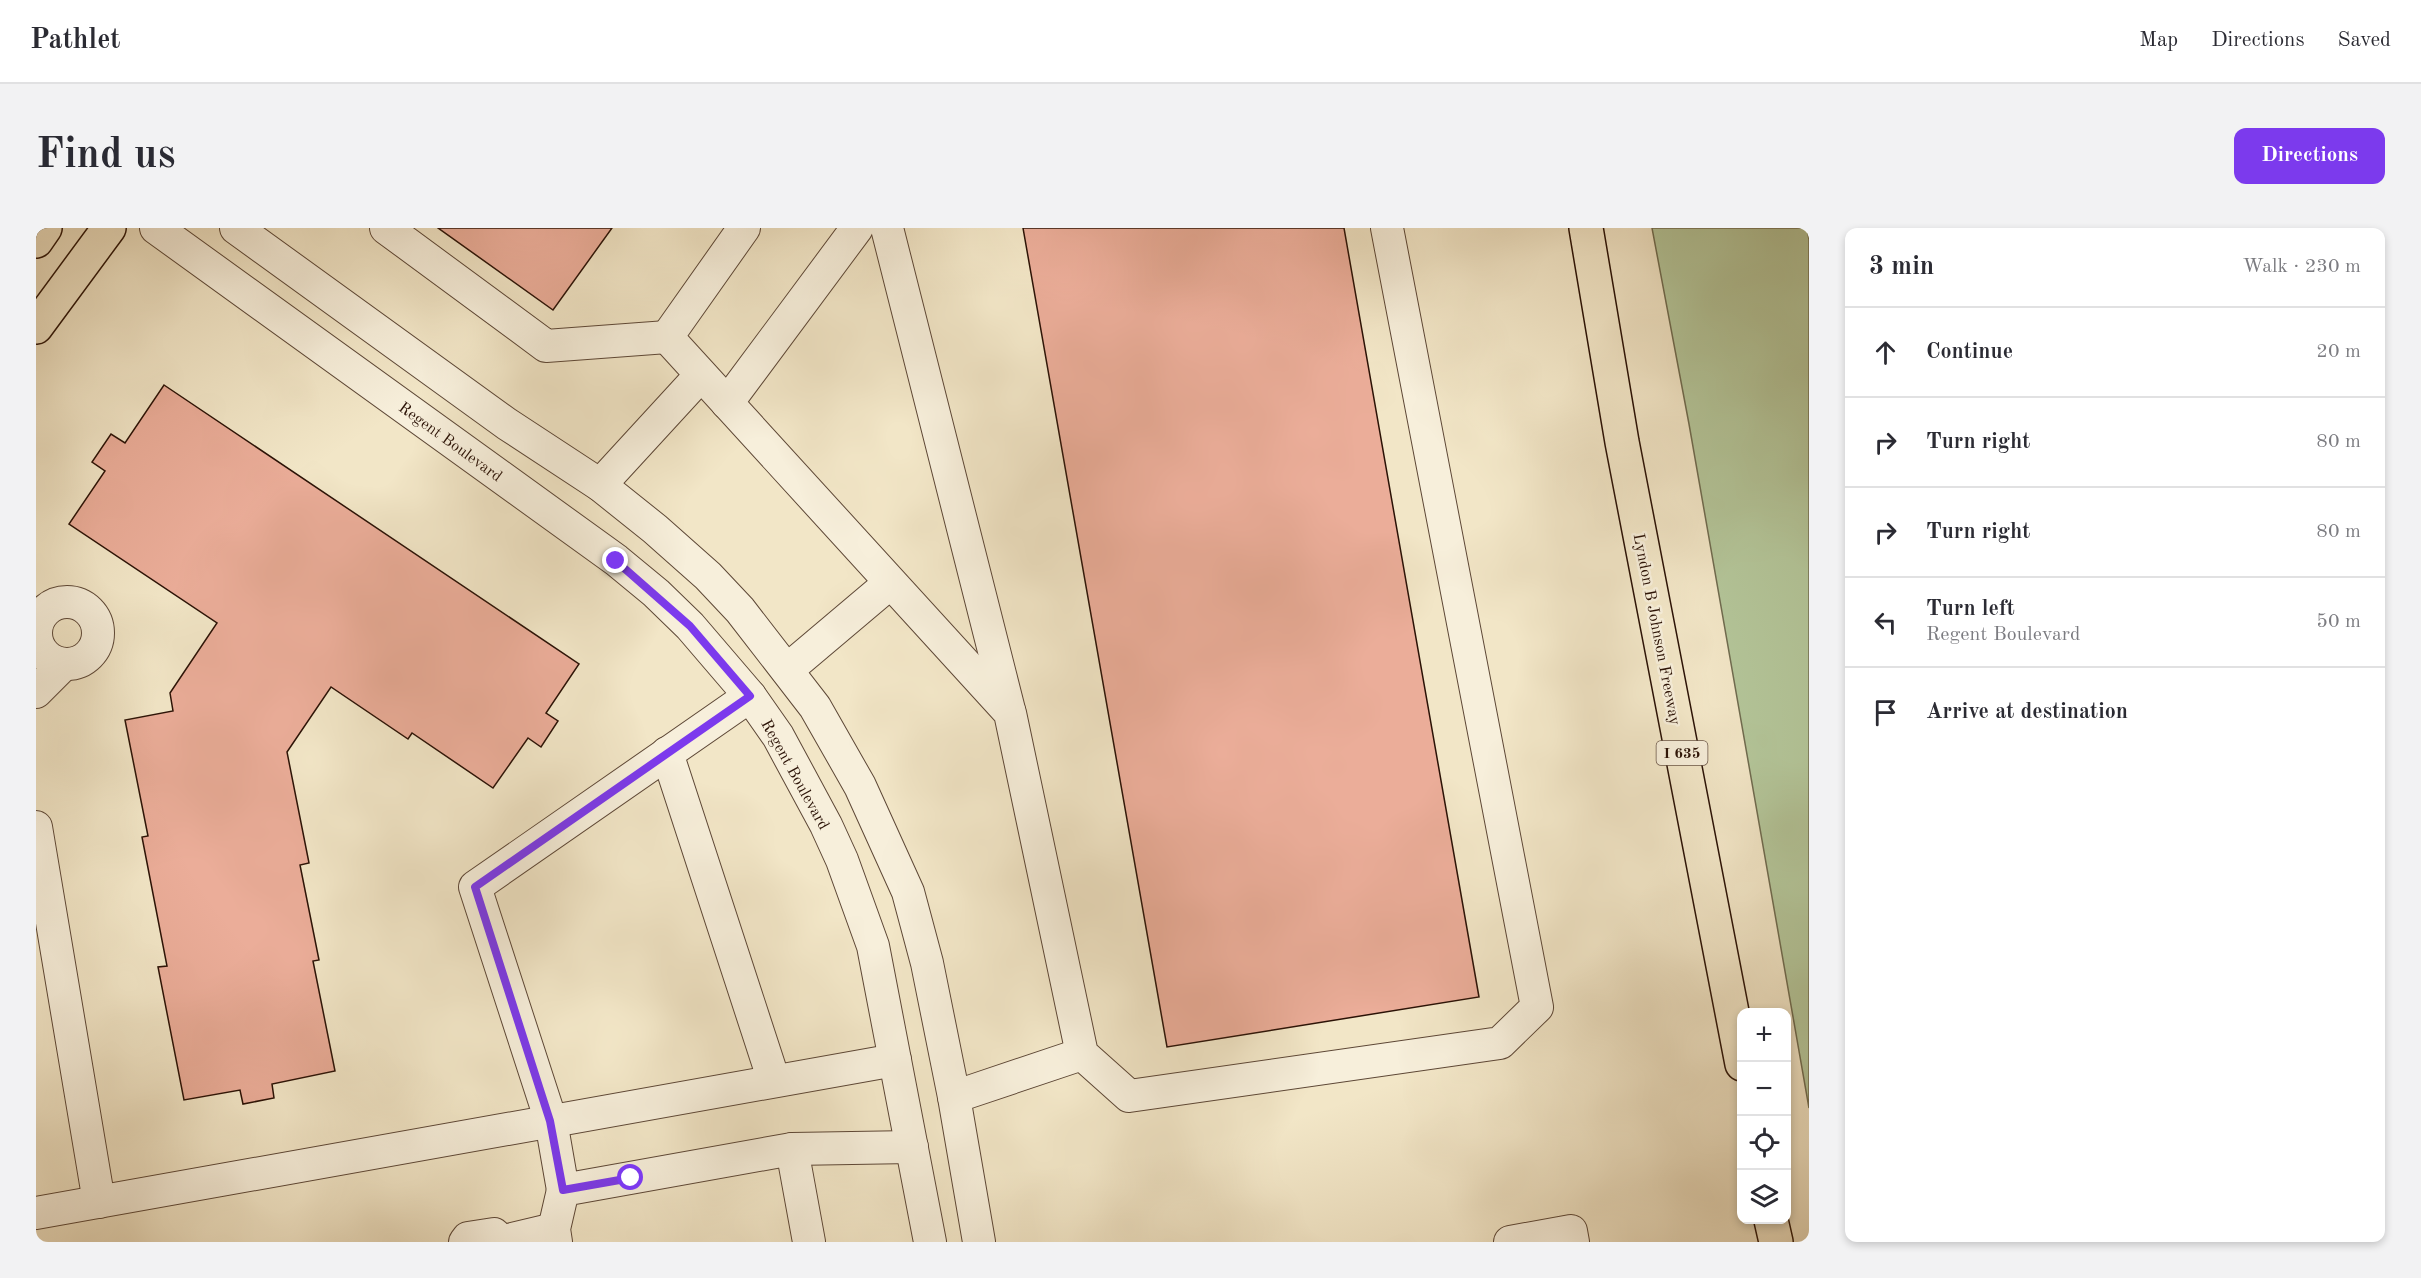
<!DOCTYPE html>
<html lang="en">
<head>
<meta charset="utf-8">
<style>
  :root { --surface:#fff; --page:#f2f2f3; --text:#2b2b33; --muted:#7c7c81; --line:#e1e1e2; --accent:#7c3aed }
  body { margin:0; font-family:"Old Standard TT",serif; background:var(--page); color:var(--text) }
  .controls { position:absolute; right:18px; bottom:18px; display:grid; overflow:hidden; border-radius:12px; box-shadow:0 3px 9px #0003 }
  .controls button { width:54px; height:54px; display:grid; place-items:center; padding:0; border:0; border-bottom:2px solid var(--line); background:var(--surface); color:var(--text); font:30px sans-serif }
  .stop { position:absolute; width:18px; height:18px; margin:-14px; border:4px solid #7c3aed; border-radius:50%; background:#fff }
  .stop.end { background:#7c3aed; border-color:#fff; box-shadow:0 2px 6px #0008 }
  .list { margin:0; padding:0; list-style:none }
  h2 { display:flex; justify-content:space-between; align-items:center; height:78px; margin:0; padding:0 24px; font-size:26px }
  h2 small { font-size:20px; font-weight:400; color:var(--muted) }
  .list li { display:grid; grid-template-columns:39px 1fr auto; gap:18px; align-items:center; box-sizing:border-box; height:90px; padding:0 24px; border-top:2px solid var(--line) }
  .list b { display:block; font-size:22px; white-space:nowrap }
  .list p { margin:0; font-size:20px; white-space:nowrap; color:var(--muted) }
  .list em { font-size:20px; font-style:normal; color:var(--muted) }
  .icon { flex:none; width:33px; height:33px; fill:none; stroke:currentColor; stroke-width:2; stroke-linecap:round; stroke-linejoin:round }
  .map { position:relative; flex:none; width:1773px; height:1014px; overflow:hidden; border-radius:12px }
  header { display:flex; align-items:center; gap:36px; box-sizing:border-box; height:84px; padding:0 30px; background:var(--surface); border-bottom:2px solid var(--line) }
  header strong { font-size:28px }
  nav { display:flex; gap:33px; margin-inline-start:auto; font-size:21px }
  .intro { display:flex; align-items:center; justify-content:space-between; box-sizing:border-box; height:144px; padding:0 36px }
  h1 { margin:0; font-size:42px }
  .button { padding:15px 27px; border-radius:12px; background:var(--accent); color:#fff; font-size:21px; font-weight:700 }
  main { display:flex; gap:36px; padding:0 36px }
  aside { flex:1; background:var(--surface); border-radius:12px; box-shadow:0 3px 9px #0003 }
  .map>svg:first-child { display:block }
  .green { fill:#b4c69a; stroke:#706c50; stroke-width:1.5 }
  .building { fill:#ebad99; stroke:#2b1206; stroke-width:1.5 }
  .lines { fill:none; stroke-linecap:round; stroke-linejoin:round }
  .minor-casing { stroke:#5d4736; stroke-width:34 }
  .major-casing { stroke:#2b1206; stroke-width:36 }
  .highway-casing { stroke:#2b1206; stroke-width:36 }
  .minor { stroke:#f7efdb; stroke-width:32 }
  .major { stroke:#f2e6c7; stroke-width:33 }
  .highway { stroke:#f2e6c7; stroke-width:33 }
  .route { stroke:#7c3aed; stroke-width:8 }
  .labels { text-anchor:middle; stroke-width:5; stroke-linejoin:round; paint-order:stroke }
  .shield { fill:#f7efdb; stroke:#685446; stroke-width:1.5 }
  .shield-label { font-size:15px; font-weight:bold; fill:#2b1206 }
  .street-label { font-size:16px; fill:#2b1206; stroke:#f7efdb }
</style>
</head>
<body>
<header>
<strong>Pathlet</strong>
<nav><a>Map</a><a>Directions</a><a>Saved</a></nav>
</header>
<div class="intro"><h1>Find us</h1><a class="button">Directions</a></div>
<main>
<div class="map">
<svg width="1773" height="1014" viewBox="0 0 1773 1014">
  <rect width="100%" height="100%" fill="#f2e6c7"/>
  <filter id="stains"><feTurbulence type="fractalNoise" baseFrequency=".00333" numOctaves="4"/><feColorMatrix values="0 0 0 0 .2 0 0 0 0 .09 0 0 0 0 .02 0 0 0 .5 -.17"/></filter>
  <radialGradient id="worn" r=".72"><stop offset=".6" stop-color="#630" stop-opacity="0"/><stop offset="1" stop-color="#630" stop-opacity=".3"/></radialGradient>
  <path class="green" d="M1616 0H1771L1773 12V880L1653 196Z"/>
  <g class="building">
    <path d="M402 0H576L517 82Z"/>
    <path d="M987 0H1308L1443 769 1131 819Z"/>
    <path d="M128 157 543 436 510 485 522 493 505 519 492 510 457 560 376 505 372 511 295 459 251 524 273 635 264 637 283 732 277 733 299 843 236 856 238 870 207 876 204 862 148 872 122 739 131 738 106 609 112 608 89 492 137 483 134 465 181 395 33 296 69 243 56 234 75 206 89 215Z"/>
  </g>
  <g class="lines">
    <g class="minor-casing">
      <g id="minor">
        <path d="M120 0 580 332 620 365 654 398 714 468 742 508 790 597 806 632 837 718 894 1014"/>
        <path d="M200 0 471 196 564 257 619 301 672 348 704 382 779 479 824 558 872 664 891 735 918 869 943 1014"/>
        <path d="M350 0 510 118 631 109"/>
        <path d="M708 0 631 109 974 485 1046 826 1093 868 1464 815 1501 779 1351 0"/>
        <path d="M851 0 973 482"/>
        <path d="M691 175 821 0"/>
        <path d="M564 257 665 147"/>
        <circle cx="31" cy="405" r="31"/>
        <path d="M751 442 854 355"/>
        <path d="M0 464 28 436"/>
        <path d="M631 525 738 853"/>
        <path d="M0 599 63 974"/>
        <path d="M918 869 1046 826"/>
        <path d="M756 921 773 1014"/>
        <path d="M527 962 515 893 439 659 714 468"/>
        <path d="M0 985 859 832"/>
        <path d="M429 1014 432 1010 458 1006 465 1013"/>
        <path d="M464 1014 518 1001"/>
        <path d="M520 1014 518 1001 527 962 756 921 876 919"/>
        <path d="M1474 1014 1535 1003 1537 1014"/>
      </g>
    </g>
    <g class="major-casing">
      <g id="major">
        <path d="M0 13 9 0"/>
        <path d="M0 99 73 0"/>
      </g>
    </g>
    <g class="highway-casing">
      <g id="highway">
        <path d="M1550 0 1586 214 1706 836"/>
        <path d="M1735 992 1740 1014"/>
      </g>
    </g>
    <use href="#minor" class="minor"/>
    <use href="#major" class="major"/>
    <use href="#highway" class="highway"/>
  </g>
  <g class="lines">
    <path class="route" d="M580 333 654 398 714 468 439 659 514 893 527 962 595 950"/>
  </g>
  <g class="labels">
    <rect class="shield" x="1620.5" y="513" width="51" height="24" rx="4.5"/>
    <g class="shield-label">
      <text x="1646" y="530">I 635</text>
    </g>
    <g class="street-label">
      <text transform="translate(415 213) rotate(36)" y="6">Regent Boulevard</text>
      <text transform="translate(1622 401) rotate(79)" y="6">Lyndon B Johnson Freeway</text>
      <text transform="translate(760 546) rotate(61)" y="6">Regent Boulevard</text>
    </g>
  </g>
  <rect width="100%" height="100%" filter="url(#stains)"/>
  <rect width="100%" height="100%" fill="url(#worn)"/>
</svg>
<div class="controls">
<button>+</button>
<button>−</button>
<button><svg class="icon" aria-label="locate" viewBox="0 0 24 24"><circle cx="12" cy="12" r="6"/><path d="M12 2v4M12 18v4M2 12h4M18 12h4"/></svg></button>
<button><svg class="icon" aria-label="layers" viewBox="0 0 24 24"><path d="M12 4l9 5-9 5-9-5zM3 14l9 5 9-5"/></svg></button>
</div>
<div class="stop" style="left:595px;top:950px"></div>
<div class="stop end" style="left:580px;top:333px"></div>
</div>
<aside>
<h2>3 min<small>Walk · 230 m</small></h2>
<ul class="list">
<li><svg class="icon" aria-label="ahead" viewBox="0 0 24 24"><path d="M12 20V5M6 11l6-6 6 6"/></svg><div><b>Continue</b></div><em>20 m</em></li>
<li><svg class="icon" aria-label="right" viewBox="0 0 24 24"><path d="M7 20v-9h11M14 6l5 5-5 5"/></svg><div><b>Turn right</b></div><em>80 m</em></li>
<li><svg class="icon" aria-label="right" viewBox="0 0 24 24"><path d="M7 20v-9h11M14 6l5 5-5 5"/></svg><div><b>Turn right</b></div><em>80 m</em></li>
<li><svg class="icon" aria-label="left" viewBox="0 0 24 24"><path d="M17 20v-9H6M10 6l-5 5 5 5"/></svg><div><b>Turn left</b><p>Regent Boulevard</p></div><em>50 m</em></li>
<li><svg class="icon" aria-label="arrive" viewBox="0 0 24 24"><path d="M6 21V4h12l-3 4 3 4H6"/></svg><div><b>Arrive at destination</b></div></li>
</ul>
</aside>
</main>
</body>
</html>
